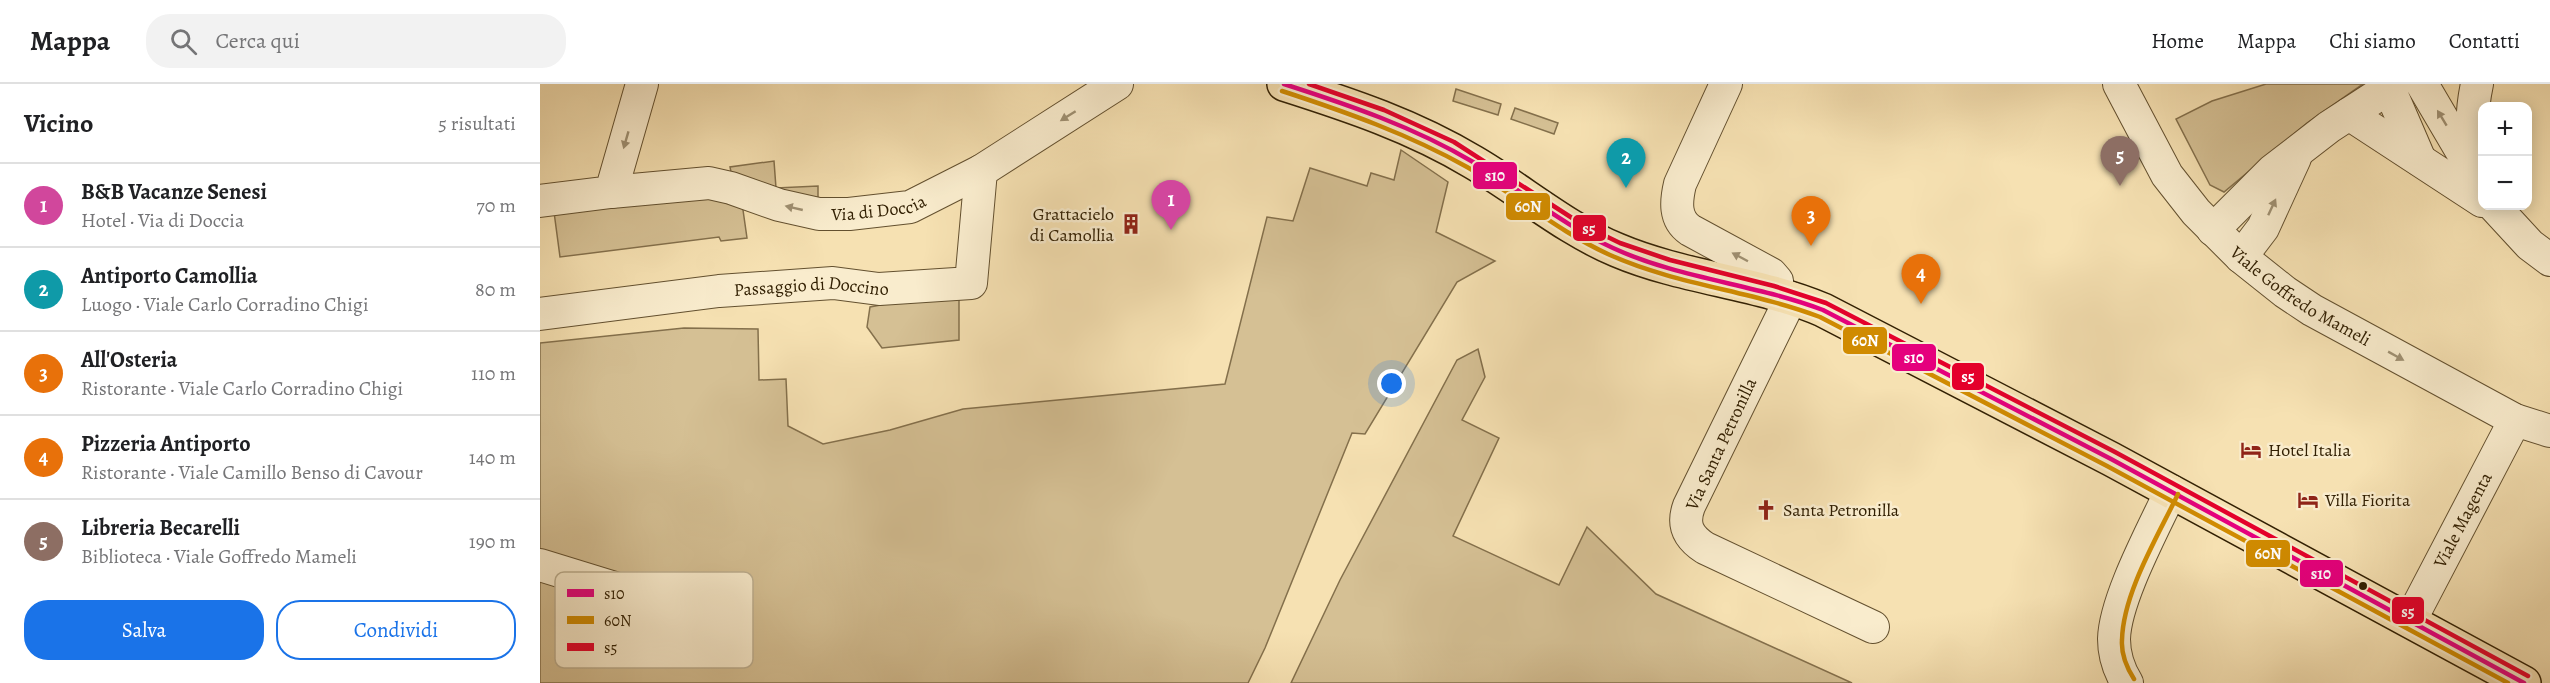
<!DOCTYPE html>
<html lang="it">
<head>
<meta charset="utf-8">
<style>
  :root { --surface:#fff; --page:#f2f2f2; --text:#202124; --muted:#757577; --line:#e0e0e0; --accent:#1a73e8 }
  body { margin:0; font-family:Alegreya,serif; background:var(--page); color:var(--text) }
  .controls { position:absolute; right:18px; top:18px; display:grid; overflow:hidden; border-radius:12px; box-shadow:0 3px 15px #0003 }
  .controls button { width:54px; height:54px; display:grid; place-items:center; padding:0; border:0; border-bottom:2px solid var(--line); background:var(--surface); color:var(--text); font:30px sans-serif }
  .you { position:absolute; left:852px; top:300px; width:21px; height:21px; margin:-15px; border:4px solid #fff; border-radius:50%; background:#1a73e8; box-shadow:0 0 0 9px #1a73e833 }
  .badge { display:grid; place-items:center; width:39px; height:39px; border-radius:50%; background:var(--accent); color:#fff; font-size:20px; font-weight:700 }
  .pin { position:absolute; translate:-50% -50px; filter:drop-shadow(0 2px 3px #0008) }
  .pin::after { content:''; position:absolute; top:32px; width:21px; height:18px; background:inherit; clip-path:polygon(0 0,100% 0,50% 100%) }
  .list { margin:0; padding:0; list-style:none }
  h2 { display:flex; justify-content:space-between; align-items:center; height:78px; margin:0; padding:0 24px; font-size:26px }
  h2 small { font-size:20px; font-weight:400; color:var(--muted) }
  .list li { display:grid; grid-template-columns:39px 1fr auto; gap:18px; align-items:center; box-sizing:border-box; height:84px; padding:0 24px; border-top:2px solid var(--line) }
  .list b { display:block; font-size:22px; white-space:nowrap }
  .list p { margin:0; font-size:20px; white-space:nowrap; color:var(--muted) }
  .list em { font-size:20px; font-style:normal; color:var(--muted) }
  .actions { display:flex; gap:12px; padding:18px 24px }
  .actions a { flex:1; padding:14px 0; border:2px solid var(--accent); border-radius:24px; text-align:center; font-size:21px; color:var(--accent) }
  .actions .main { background:var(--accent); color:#fff }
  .icon { flex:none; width:33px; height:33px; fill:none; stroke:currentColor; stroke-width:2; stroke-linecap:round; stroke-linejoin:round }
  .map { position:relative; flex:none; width:2010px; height:599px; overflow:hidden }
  header { display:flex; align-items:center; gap:36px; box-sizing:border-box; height:84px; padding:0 30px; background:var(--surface); border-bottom:2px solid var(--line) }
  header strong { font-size:28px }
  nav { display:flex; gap:33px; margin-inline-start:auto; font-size:21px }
  .search { width:420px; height:54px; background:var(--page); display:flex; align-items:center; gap:15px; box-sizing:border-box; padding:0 21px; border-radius:24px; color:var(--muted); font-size:22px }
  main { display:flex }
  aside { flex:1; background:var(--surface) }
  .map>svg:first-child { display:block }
  .green { fill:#d5c094; stroke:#84704c; stroke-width:1.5 }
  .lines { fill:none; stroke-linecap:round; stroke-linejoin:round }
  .minor-casing { stroke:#63502f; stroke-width:34 }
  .major-casing { stroke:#322003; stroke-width:36 }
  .minor { stroke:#f9eccd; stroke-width:32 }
  .major { stroke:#f6e1b2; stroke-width:33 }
  .bus-1-casing { stroke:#f9eccd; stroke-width:9 }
  .bus-2-casing { stroke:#f9eccd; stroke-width:9 }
  .bus-3-casing { stroke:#f9eccd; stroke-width:9 }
  .bus-1 { stroke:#e5007d; stroke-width:4.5 }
  .bus-2 { stroke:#d08b01; stroke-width:4.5 }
  .bus-3 { stroke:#e4002b; stroke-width:4.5 }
  .oneway { fill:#9f9072 }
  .bus-dot { fill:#322003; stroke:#f9eccd; stroke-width:2 }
  .labels { text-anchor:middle; stroke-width:5; stroke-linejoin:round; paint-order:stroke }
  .street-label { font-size:18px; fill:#322003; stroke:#f9eccd }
  .poi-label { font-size:18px; fill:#322003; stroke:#f9eccd; text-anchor:start }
  .key { fill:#f9eccd; stroke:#bdaf90; stroke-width:1.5 }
  .key-label { font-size:16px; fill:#322003 }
  .line-badge { stroke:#f9eccd; stroke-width:2 }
  .badge-label { font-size:16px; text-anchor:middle; font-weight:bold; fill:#fff }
</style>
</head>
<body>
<header>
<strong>Mappa</strong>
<div class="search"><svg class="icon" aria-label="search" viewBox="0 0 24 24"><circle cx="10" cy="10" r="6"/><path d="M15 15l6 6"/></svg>Cerca qui</div>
<nav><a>Home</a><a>Mappa</a><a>Chi siamo</a><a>Contatti</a></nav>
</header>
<main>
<aside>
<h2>Vicino<small>5 risultati</small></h2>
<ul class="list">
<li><span class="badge" style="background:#d1479c">1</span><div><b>B&amp;B Vacanze Senesi</b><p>Hotel · Via di Doccia</p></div><em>70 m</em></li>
<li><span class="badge" style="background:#0f9aa8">2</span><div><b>Antiporto Camollia</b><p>Luogo · Viale Carlo Corradino Chigi</p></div><em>80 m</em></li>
<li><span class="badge" style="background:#e8710a">3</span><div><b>All'Osteria</b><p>Ristorante · Viale Carlo Corradino Chigi</p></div><em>110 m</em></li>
<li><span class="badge" style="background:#e8710a">4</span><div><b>Pizzeria Antiporto</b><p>Ristorante · Viale Camillo Benso di Cavour</p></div><em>140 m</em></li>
<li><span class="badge" style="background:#8d6e63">5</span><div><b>Libreria Becarelli</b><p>Biblioteca · Viale Goffredo Mameli</p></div><em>190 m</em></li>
</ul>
<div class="actions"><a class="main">Salva</a><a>Condividi</a></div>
</aside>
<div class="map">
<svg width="2010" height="599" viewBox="0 0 2010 599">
  <rect width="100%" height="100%" fill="#f6e1b2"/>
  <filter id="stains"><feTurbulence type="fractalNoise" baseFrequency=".00333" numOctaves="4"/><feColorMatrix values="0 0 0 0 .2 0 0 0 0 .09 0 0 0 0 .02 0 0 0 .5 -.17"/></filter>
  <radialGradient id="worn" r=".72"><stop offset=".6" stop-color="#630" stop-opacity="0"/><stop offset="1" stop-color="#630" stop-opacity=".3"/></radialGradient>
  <g class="green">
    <path d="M1726 0H1823L1767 39 1684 108 1670 101 1636 35 1672 17Z"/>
    <path d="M916 5 961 20 958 31 913 17Z"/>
    <path d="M975 24 1018 39 1014 50 971 35Z"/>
    <path d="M861 66 908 98 896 148 955 177 917 198 825 350 812 349 725 564 708 599H0V259L144 244 218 245 219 296 246 295 248 342 283 360 350 346 423 325 685 300 727 133 753 137 770 84 827 102 831 89 854 96Z"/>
    <path d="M234 77 236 104 278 102V120L192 93 190 83Z"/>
    <path d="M161 108 202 119 207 154 181 157 179 153 20 173 14 128Z"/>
    <path d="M413 207 419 209V256L342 264 327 243 330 223Z"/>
    <path d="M938 265 945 293 922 336 959 354 913 452 1019 501 1047 443 1116 510 1312 599H751L800 496 917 276Z"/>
  </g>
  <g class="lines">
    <g class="minor-casing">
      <g id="minor">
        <path d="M1186 0 1140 100C1136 117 1134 135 1150 146L1231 190 1237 197 1238 210"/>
        <path id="s1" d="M1579 0 1627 91 1656 128 1701 173 1745 208 1772 226 1975 336 2010 347"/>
        <path d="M1882 0 1942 102"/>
        <path d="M1937 0C1931 28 1930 56 1940 83"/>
        <path d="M1849 4 1880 76"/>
        <path d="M1809 30 1942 117"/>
        <path id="s2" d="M71 108 169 99 191 104 239 121 279 130H309L370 123 441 87 577 0"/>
        <path d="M0 117 71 108 102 0"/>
        <path d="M1954 122 1990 161 2010 176"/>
        <path d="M1673 146 1732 87 1789 43 1855 0"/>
        <path d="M1701 173 1723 144 1755 74"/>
        <path d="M1251 214 1149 422C1142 441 1148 453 1165 464L1333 543"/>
        <path id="s3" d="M0 230 179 207 293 199 339 205 431 199 441 87"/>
        <path d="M0 481 78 505"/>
        <path id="s4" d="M1870 537 1975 336"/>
        <path d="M1587 599C1579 586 1574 570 1574 555 1575 515 1614 444 1631 407"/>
      </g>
    </g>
    <g class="major-casing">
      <path id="major" d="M744 0C810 21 873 42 933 78 981 106 1026 145 1077 166 1143 194 1217 198 1283 226L1571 375 1984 599"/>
    </g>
    <use href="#minor" class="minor"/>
    <use href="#major" class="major"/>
    <g class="bus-1-casing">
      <path id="bus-1" d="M744 0C809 21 874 43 933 78 981 106 1023 141 1073 164 1140 195 1215 200 1283 226L1571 375 1984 599"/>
    </g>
    <g class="bus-2-casing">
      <g id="bus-2">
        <path d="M742 7C806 28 868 50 927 83 976 111 1019 148 1070 171 1137 201 1212 207 1280 233L1567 382 1968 599"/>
        <path d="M1594 595C1587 584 1581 570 1582 556 1583 509 1618 452 1638 410"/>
      </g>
    </g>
    <g class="bus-3-casing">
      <path id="bus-3" d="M769 0 844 26 914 58 1043 141 1080 159 1130 176 1234 202 1286 219 1575 368 1988 592"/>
    </g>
    <use href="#bus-1" class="bus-1"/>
    <use href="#bus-2" class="bus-2"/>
    <use href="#bus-3" class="bus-3"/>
  </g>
  <defs><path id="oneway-solid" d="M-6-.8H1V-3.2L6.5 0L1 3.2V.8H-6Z" transform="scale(1.5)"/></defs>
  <g class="oneway">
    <use href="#oneway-solid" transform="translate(528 32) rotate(148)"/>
    <use href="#oneway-solid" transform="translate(1902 34) rotate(-121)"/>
    <use href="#oneway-solid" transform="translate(86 56) rotate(106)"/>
    <use href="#oneway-solid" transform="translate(1732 123) rotate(-65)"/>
    <use href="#oneway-solid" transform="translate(254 124) rotate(-167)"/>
    <use href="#oneway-solid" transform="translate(1200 173) rotate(-152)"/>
    <use href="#oneway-solid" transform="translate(1856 272) rotate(29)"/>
  </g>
  <defs>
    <g id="building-bare" transform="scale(1.62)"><path d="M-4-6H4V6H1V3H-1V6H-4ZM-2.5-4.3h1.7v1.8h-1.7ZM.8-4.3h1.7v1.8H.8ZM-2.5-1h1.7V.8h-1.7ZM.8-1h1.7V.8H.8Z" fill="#8f2418" stroke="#f9eccd" stroke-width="2.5" paint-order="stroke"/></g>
    <g id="hotel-bare" transform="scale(1.62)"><path d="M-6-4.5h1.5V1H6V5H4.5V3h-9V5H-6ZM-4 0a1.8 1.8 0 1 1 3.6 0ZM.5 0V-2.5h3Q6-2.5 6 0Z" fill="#8f2418" stroke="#f9eccd" stroke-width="2.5" paint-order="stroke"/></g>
    <g id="church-bare" transform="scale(1.62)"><path d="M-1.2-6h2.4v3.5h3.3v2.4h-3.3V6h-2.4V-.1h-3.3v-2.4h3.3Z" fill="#8f2418" stroke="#f9eccd" stroke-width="2.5" paint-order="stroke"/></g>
  </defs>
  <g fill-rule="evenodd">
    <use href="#building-bare" x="591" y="140"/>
    <use href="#hotel-bare" x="1711" y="366"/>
    <use href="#hotel-bare" x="1768" y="416"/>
    <use href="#church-bare" x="1226" y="426"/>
  </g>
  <circle class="bus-dot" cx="1823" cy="502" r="5"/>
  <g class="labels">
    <g class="street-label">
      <text dy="6" stroke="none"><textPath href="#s2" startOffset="273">Via di Doccia</textPath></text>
      <text dy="6" stroke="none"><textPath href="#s3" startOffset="273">Passaggio di Doccino</textPath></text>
      <text dy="6" stroke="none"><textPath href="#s1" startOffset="285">Viale Goffredo Mameli</textPath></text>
      <text transform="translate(1181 360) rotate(-65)" y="6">Via Santa Petronilla</text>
      <text dy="6" stroke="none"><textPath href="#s4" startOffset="114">Viale Magenta</textPath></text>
    </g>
    <g class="poi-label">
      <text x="574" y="136" text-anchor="end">Grattacielo<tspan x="574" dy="21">di Camollia</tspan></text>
      <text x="1728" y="372">Hotel Italia</text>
      <text x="1785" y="422">Villa Fiorita</text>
      <text x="1243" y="432">Santa Petronilla</text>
    </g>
  </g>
  <rect x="15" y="488" width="198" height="96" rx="9" class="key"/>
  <rect x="27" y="505" width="27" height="8" fill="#e5007d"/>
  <rect x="27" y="532" width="27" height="8" fill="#d08b01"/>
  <rect x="27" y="559" width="27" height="8" fill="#e4002b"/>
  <g class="key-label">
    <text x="64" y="515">s10</text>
    <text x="64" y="542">60N</text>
    <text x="64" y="569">s5</text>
  </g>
  <g class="line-badge">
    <rect x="932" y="77" width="46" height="29" rx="6" fill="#e5007d"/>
    <rect x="965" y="108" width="46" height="29" rx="6" fill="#d08b01"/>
    <rect x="1032" y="130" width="35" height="28" rx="6" fill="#e4002b"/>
    <rect x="1302" y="242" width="46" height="29" rx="6" fill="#d08b01"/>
    <rect x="1351" y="259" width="46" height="29" rx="6" fill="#e5007d"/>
    <rect x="1411" y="278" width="34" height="29" rx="6" fill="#e4002b"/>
    <rect x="1705" y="455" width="46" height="29" rx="6" fill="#d08b01"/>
    <rect x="1759" y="475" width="45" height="29" rx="6" fill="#e5007d"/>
    <rect x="1851" y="512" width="34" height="29" rx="6" fill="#e4002b"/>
  </g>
  <g class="badge-label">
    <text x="955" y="97">s10</text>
    <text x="988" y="128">60N</text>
    <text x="1049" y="150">s5</text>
    <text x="1325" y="262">60N</text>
    <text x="1374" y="279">s10</text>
    <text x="1428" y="298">s5</text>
    <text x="1728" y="475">60N</text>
    <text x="1781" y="495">s10</text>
    <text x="1868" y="533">s5</text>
  </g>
  <rect width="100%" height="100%" filter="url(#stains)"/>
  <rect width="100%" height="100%" fill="url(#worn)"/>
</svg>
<div class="controls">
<button>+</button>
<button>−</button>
</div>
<div class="you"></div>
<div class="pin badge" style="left:631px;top:146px;background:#d1479c">1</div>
<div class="pin badge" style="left:1086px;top:104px;background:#0f9aa8">2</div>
<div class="pin badge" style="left:1271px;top:162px;background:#e8710a">3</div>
<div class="pin badge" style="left:1381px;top:220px;background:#e8710a">4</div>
<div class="pin badge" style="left:1580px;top:102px;background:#8d6e63">5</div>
</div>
</main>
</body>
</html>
